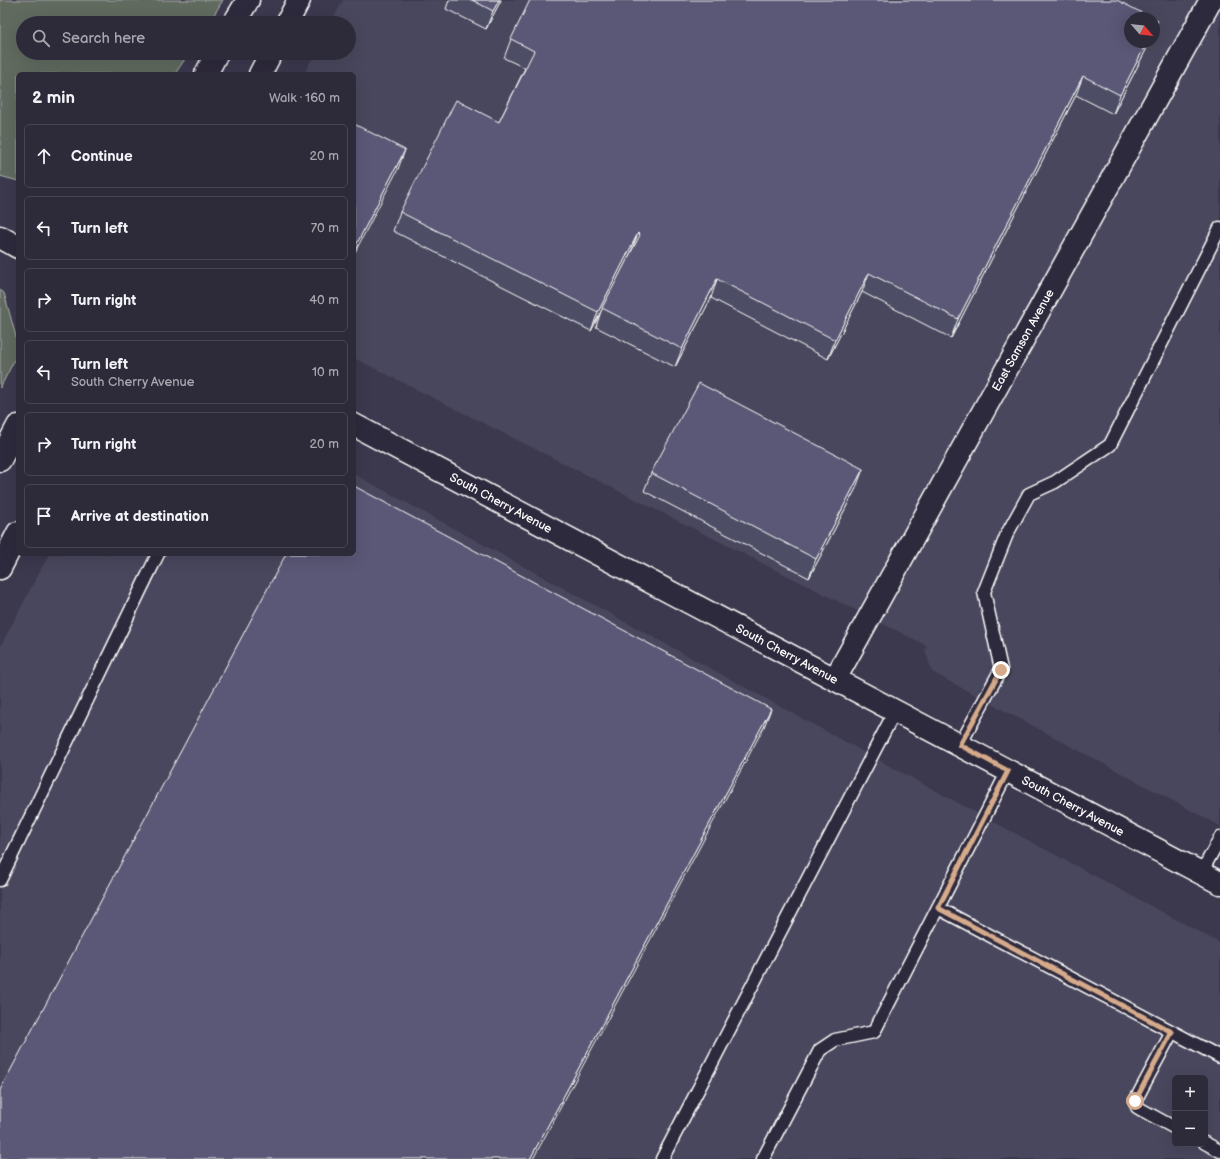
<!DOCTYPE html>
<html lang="en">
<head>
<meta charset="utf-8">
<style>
  :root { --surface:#2d2a3a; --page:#393645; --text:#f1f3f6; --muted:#a7a7af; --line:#484654 }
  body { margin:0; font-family:"Balsamiq Sans",sans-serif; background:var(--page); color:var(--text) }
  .controls { position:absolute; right:12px; bottom:12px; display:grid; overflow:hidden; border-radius:6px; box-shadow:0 4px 16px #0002 }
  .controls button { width:36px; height:36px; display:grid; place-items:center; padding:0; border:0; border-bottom:1px solid var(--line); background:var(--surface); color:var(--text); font:20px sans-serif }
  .compass { position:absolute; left:1124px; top:12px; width:36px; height:36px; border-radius:50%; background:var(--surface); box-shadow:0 4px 16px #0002; rotate:118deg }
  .stop { position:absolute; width:12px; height:12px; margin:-9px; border:3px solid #d6ab8b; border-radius:50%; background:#fff }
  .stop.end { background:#d6ab8b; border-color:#fff; box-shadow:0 1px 4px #0008 }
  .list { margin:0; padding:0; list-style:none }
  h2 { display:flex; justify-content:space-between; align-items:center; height:52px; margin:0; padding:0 16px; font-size:17px }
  h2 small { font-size:13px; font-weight:400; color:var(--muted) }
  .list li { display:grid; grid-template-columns:26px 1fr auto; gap:12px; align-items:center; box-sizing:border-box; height:64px; margin:0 8px 8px; padding:0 8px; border:1px solid var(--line); border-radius:6px }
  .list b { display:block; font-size:15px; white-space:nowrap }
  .list p { margin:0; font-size:13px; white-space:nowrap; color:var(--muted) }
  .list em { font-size:13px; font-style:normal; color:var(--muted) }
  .icon { flex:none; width:22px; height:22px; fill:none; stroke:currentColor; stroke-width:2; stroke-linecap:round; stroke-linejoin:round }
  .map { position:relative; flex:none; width:1220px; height:1159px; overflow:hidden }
  .search { position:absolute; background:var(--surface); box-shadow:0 4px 16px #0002; left:16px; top:16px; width:340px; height:44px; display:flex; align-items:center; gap:10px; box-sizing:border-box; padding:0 14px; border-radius:22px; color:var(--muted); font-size:15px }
  .panel { position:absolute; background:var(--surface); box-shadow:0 4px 16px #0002; left:16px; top:72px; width:340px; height:484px; border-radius:6px }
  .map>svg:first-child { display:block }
  .built { fill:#49465d; fill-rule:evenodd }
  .green { fill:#616b5f; stroke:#b0b5af }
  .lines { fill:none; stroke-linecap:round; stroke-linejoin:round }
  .lane-casing { stroke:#fff; stroke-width:15 }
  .street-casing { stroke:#fff; stroke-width:25 }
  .secondary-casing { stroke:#fff; stroke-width:25 }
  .lane { stroke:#2f2a3d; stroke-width:12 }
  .street { stroke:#2f2a3d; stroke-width:22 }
  .secondary { stroke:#2f2a3d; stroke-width:22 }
  .wall { fill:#4d4d65; stroke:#fff }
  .shaded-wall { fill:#3f3e53; stroke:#fff }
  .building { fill:#5a5976; stroke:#fff }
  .route { stroke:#d6ab8b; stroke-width:5 }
  .labels { text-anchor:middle; stroke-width:3; stroke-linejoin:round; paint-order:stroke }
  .street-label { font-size:12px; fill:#fff; stroke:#2f2a3d }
</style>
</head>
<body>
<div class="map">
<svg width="1220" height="1159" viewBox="0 0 1220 1159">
  <rect width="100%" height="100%" fill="#3c384e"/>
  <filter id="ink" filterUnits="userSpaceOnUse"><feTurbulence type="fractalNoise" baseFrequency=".025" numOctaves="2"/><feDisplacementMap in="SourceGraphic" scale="8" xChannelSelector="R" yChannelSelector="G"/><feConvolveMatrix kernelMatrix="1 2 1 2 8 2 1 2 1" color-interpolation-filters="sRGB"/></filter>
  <g filter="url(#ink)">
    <g class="built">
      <path d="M343 0H1220V826L932 672 925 650 927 646 354 358V74H304L315 53H349V23H331ZM1130 18H1154V42H1130Z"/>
      <path d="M354 474 895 769 1220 943V1159H0V647L49 554H354ZM1175 1078H1205V1144H1175Z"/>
    </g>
    <g class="green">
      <path d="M0 0H223L209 23H23V53H189L175 74H18V181L0 176Z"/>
      <path d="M0 290 4 293 18 344V353L0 388Z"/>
    </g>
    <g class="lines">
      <g class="lane-casing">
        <g id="lane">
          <path d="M960 745 1001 669 984 592 1007 534 1029 494 1055 482 1110 445 1220 228"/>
          <path d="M1201 873 1220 838"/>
          <path d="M0 880 158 554"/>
          <path d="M938 908 1220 1057"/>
          <path d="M1172 1032 1135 1101 1137 1107 1142 1110 1175 1128"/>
          <path d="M1205 1143 1220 1151"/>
          <path d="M662 1159 895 711"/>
          <path d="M763 1159 820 1050 835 1040 874 1032 1008 771"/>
        </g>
      </g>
      <g class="street-casing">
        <g id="street">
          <path d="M0 237 18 247"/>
          <path d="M354 425 1220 883"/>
          <path d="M835 679 1211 0"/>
        </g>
      </g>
      <g class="secondary-casing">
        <g id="secondary">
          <path d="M234 23 248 0"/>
          <path d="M287 23 299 0"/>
          <path d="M206 74 217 53"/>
          <path d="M260 74 271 53"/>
          <path d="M0 460 18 426"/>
          <path d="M0 568 18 533"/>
        </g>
      </g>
      <use href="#lane" class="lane"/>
      <use href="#street" class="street"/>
      <use href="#secondary" class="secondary"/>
    </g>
    <g class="wall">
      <path d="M449 0H501L486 29 446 9Z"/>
      <path d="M511 39 1150 42 1113 114 1076 95 951 338 862 292 828 359 711 298 675 367 596 327 602 308 631 252 591 331 393 231 400 212 499 122 525 68 504 58Z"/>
      <path d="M651 473 856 488 809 578 644 491Z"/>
    </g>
    <g class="shaded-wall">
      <path d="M499 0H501L486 29 493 11Z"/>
      <path d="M1147 42H1150L1113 114 1120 95Z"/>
      <path d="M1083 76 1076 95 951 338 958 319Z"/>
      <path d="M405 150 398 169 354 254V249Z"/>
      <path d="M638 233 631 252 591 331 598 312Z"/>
      <path d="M869 273 862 292 828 359 835 340Z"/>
      <path d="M717 279 711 298 675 367 682 349Z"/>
      <path d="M863 469 856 488 809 578 816 559Z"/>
      <path d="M771 709 764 727 533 1159H530Z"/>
    </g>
    <g class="building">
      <path d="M472 0H499L493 11Z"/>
      <path d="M530 0H1117L1152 18H1130V42H1147L1120 95 1083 76 958 319 869 273 835 340 717 279 682 349 602 308 640 235 638 233 598 312 400 212 456 100 499 122 534 51 511 39Z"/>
      <path d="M1154 19 1158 21 1154 28Z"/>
      <path d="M354 124 405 150 354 249Z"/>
      <path d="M699 383 863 469 816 559 651 473Z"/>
      <path d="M354 486 771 709 530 1159H0V1090L286 554H354Z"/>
    </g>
  </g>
  <g class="lines" filter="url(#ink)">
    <path class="route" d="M1001 670 960 745 1008 771 938 908 1172 1032 1135 1101"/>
  </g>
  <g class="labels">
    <g class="street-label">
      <text transform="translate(1023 340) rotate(-61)" y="4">East Samson Avenue</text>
      <text transform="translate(501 503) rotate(28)" y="4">South Cherry Avenue</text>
      <text transform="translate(787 654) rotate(28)" y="4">South Cherry Avenue</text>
      <text transform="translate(1073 806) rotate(28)" y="4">South Cherry Avenue</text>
    </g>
  </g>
</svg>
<div class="controls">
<button>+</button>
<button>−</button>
</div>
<svg class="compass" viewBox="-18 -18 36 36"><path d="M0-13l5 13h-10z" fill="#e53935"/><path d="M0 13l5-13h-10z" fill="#a7a7af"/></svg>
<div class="stop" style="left:1135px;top:1101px"></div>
<div class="stop end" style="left:1001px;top:670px"></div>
<div class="search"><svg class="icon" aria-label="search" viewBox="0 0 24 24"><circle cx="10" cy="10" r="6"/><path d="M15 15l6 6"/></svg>Search here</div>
<section class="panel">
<h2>2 min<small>Walk · 160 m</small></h2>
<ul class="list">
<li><svg class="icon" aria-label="ahead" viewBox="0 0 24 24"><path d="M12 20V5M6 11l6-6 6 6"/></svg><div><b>Continue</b></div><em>20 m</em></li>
<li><svg class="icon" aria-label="left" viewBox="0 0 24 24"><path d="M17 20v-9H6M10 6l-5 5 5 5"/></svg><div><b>Turn left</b></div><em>70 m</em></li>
<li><svg class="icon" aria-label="right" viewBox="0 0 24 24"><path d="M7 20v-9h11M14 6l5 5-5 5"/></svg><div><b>Turn right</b></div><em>40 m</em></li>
<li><svg class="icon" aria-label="left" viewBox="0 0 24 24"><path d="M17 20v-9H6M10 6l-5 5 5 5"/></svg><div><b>Turn left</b><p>South Cherry Avenue</p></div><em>10 m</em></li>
<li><svg class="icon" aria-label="right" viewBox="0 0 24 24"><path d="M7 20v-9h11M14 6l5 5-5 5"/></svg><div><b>Turn right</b></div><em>20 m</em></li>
<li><svg class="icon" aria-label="arrive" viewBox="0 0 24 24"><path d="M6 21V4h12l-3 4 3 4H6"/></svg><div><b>Arrive at destination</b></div></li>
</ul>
</section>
</div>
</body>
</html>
